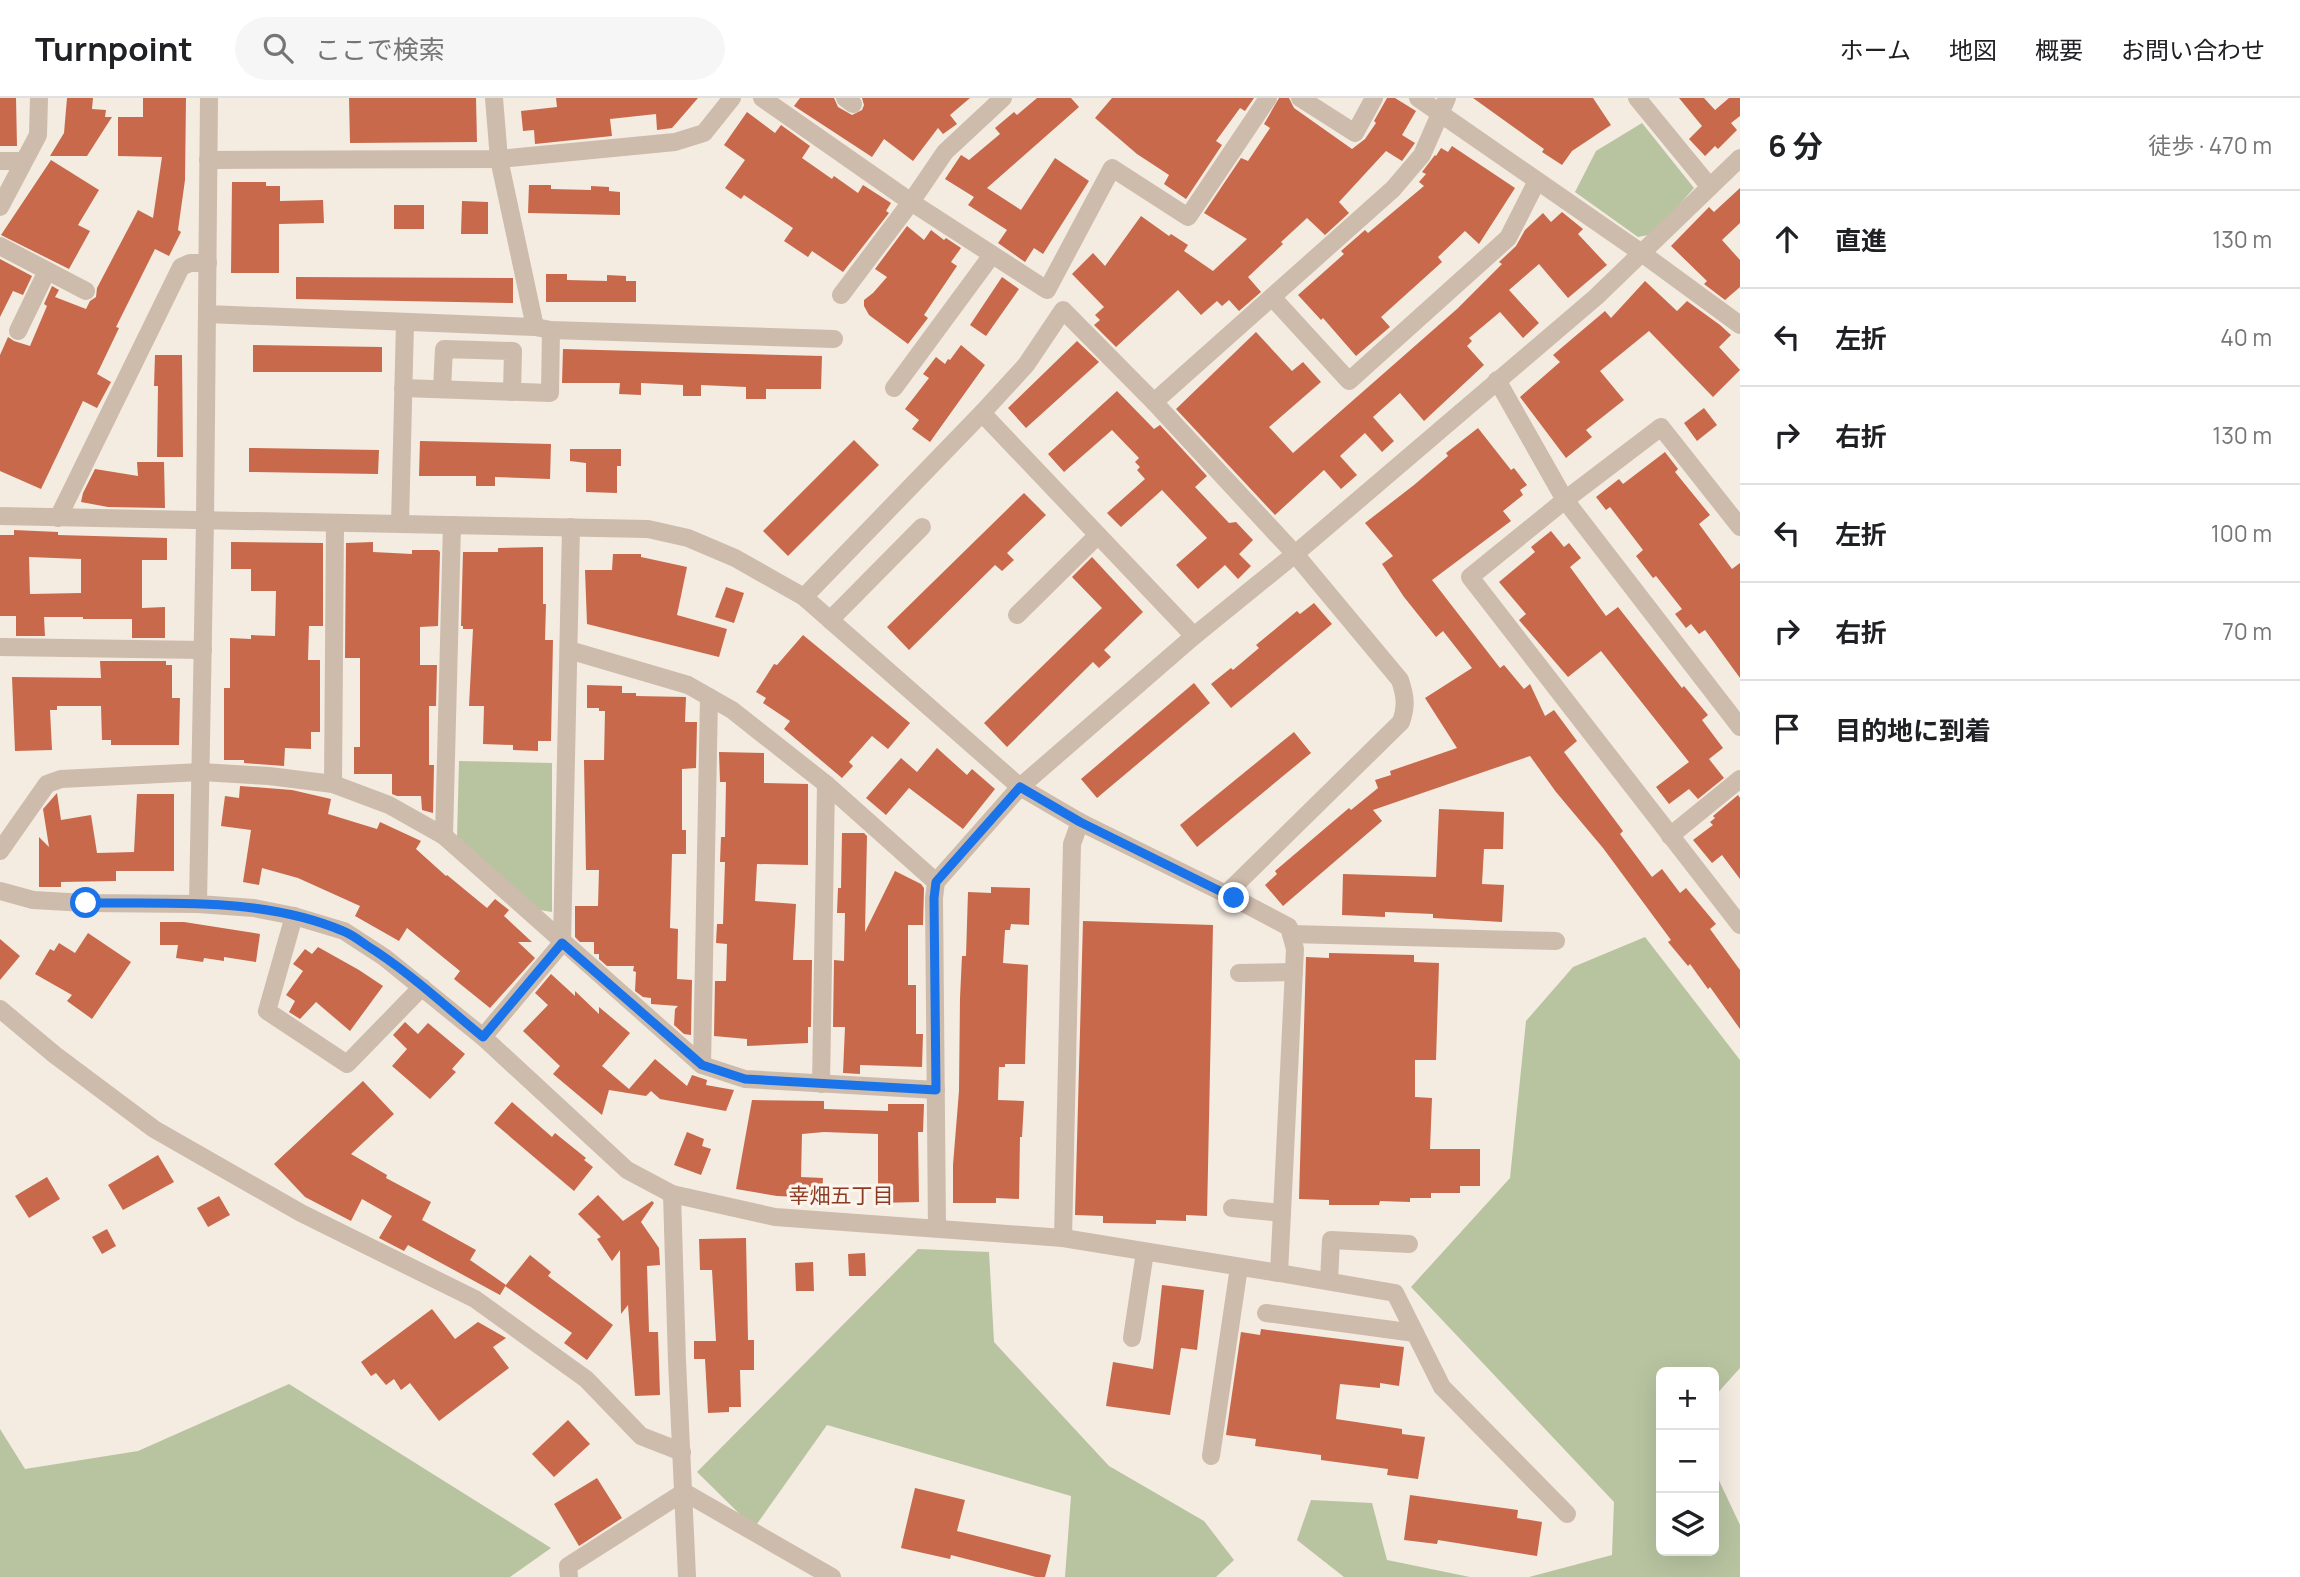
<!DOCTYPE html>
<html lang="ja">
<head>
<meta charset="utf-8">
<style>
  :root { --surface:#fff; --page:#f6f6f6; --text:#202124; --muted:#757577; --line:#e0e0e0 }
  body { margin:0; font-family:Manrope,"Noto Sans JP",sans-serif; background:var(--page); color:var(--text) }
  .controls { position:absolute; right:21px; bottom:21px; display:grid; overflow:hidden; border-radius:10px; box-shadow:0 7px 28px #0002 }
  .controls button { width:63px; height:63px; display:grid; place-items:center; padding:0; border:0; border-bottom:2px solid var(--line); background:var(--surface); color:var(--text); font:35px sans-serif }
  .stop { position:absolute; width:21px; height:21px; margin:-16px; border:5px solid #1a73e8; border-radius:50%; background:#fff }
  .stop.end { background:#1a73e8; border-color:#fff; box-shadow:0 2px 7px #0008 }
  .list { margin:0; padding:0; list-style:none }
  h2 { display:flex; justify-content:space-between; align-items:center; height:91px; margin:0; padding:0 28px; font-size:30px }
  h2 small { font-size:23px; font-weight:400; color:var(--muted) }
  .list li { display:grid; grid-template-columns:46px 1fr auto; gap:21px; align-items:center; box-sizing:border-box; height:98px; padding:0 28px; border-top:2px solid var(--line) }
  .list b { display:block; font-size:26px; white-space:nowrap }
  .list em { font-size:23px; font-style:normal; color:var(--muted) }
  .icon { flex:none; width:38px; height:38px; fill:none; stroke:currentColor; stroke-width:2; stroke-linecap:round; stroke-linejoin:round }
  .map { position:relative; flex:none; width:1740px; height:1479px; overflow:hidden }
  header { display:flex; align-items:center; gap:42px; box-sizing:border-box; height:98px; padding:0 35px; background:var(--surface); border-bottom:2px solid var(--line) }
  header strong { font-size:33px }
  nav { display:flex; gap:38px; margin-inline-start:auto; font-size:24px }
  .search { width:490px; height:63px; background:var(--page); display:flex; align-items:center; gap:18px; box-sizing:border-box; padding:0 24px; border-radius:38px; color:var(--muted); font-size:26px }
  main { display:flex }
  aside { flex:1; background:var(--surface) }
  .map>svg:first-child { display:block }
  .green { fill:#b8c4a0 }
  .building { fill:#c8694b; fill-rule:evenodd }
  .lines { fill:none; stroke-linecap:round; stroke-linejoin:round }
  .minor { stroke:#cdbbac; stroke-width:18 }
  .route { stroke:#1a73e8; stroke-width:9 }
  .labels { text-anchor:middle; stroke-width:6; stroke-linejoin:round; paint-order:stroke }
  .neighbourhood-label { font-size:21px; fill:#8c3b22; stroke:#fbf5ee }
</style>
</head>
<body>
<header>
<strong>Turnpoint</strong>
<div class="search"><svg class="icon" aria-label="search" viewBox="0 0 24 24"><circle cx="10" cy="10" r="6"/><path d="M15 15l6 6"/></svg>ここで検索</div>
<nav><a>ホーム</a><a>地図</a><a>概要</a><a>お問い合わせ</a></nav>
</header>
<main>
<div class="map">
<svg width="1740" height="1479" viewBox="0 0 1740 1479">
  <rect width="100%" height="100%" fill="#f4ebe1"/>
  <g class="green">
    <path d="M1642 25 1694 90 1653 136 1638 139 1575 94 1596 53Z"/>
    <path d="M459 663 552 665V814L540 812 457 741Z"/>
    <path d="M1645 839 1740 962V1270L1714 1299V1274H1661V1453H1714V1372L1740 1427V1479H1529L1612 1457 1614 1404 1411 1189 1510 1080 1526 923 1573 869Z"/>
    <path d="M918 1151 989 1154 994 1244 1109 1368 1204 1423 1234 1462 1216 1479H1065L1071 1398 827 1327 754 1430 697 1374Z"/>
    <path d="M289 1286 551 1450 510 1479H0V1331L25 1371 138 1353Z"/>
    <path d="M1311 1402 1372 1405 1387 1462 1470 1479H1344L1297 1442Z"/>
  </g>
  <g class="building">
    <path d="M0 0H16L17 48H0Z"/>
    <path d="M67 0H93L92 11 106 12 105 19H112L87 58H50L64 35Z"/>
    <path d="M143 0H186L185 82 178 132 181 134 169 158 155 151 116 229 119 230 97 276 111 284 97 310 83 303 41 391 0 373V257L8 239 14 243 30 248 47 208 44 206 52 188 59 192 55 199 86 211 90 203 96 199 97 190 138 112 153 120 162 59 118 58V19H143Z"/>
    <path d="M349 0H476L477 44 350 45Z"/>
    <path d="M556 0H698L672 30 657 32 656 16 610 21 612 38 535 46 534 32 523 33 521 13 557 9Z"/>
    <path d="M800 0H834L838 9 852 17 862 12 864 7 862 0H970L950 17 957 26 943 36 938 30 913 63 884 41 872 59 794 8Z"/>
    <path d="M1037 0H1071L1079 9 987 90 1021 112 1055 60 1089 83 1043 156 1034 150 1025 164 998 145 1007 132 968 107 974 99 945 81 961 57 969 62 1000 36 995 30 1014 14 1017 17Z"/>
    <path d="M1112 0H1254L1245 13 1240 10 1216 43 1222 47 1186 101 1164 86 1169 77 1137 56 1095 20Z"/>
    <path d="M1279 0H1289L1294 10 1352 51 1365 41 1376 25 1374 23 1387 0H1395L1416 13 1402 37 1415 45 1402 63 1386 53 1339 104 1349 115 1325 137 1307 120 1281 144 1283 146 1248 179 1261 194 1239 213 1229 202 1222 208 1217 203 1201 217 1178 192 1116 249 1094 227 1100 222 1095 217 1104 209 1072 176 1093 155 1105 168 1141 118 1169 138 1171 136 1188 147 1184 153 1213 173 1247 141 1204 115 1241 60 1248 63 1270 30 1264 26Z"/>
    <path d="M1473 0H1593L1611 27 1572 53 1562 67 1542 54 1544 51Z"/>
    <path d="M1679 0H1704L1715 12 1729 0H1740V18L1731 25 1737 32 1718 51 1715 48 1705 58 1689 41 1702 28Z"/>
    <path d="M747 14 775 35 781 27 810 48 802 60 832 81 834 78 858 95 863 87 891 105 886 113 889 115 843 174 812 153 808 159 784 143 793 130 744 97 741 101 725 90 745 62 724 47Z"/>
    <path d="M1452 48 1515 90 1479 146 1465 133 1438 159 1442 164 1381 219 1390 229 1356 258 1323 220 1321 222 1298 197 1344 156 1341 153 1365 132 1368 135 1424 88 1419 84 1426 76 1422 74 1435 57 1436 58 1441 50 1448 54Z"/>
    <path d="M51 62 99 92 78 127 90 133 69 171 1 137Z"/>
    <path d="M232 84H266V88H280V103L323 102 324 125 279 126V175H231Z"/>
    <path d="M529 87H551V91L591 92V88L609 89V93L620 94V117L528 115Z"/>
    <path d="M1740 90V125L1722 142 1740 162V189L1725 202 1704 186 1707 183 1671 148 1709 109 1714 114Z"/>
    <path d="M462 103 488 104V136H461Z"/>
    <rect x="394" y="107" width="30" height="24"/>
    <path d="M1562 114 1583 131 1578 136 1607 167 1568 200 1539 166 1509 192 1539 225 1523 240 1500 214 1469 240 1472 243 1467 248 1484 267 1424 323 1400 295 1373 319 1394 343 1382 354 1365 335 1340 358 1357 377 1341 391 1324 372 1275 417 1176 311 1256 234 1292 273 1303 264 1321 284 1269 329 1293 355 1457 211 1502 166 1499 164 1516 148 1525 132 1543 115 1551 124Z"/>
    <path d="M907 128 924 142 931 132 944 142 946 140 961 150 951 164 957 168 924 217 928 220 908 246 869 217 864 208V202L873 195 887 179 875 171Z"/>
    <path d="M0 161 32 178 23 197 13 193 0 219Z"/>
    <path d="M546 176H567V182L607 183V177L626 178V183H636V204H546Z"/>
    <path d="M296 179 513 180V205L296 201Z"/>
    <path d="M1002 179 1019 191 986 238 970 227Z"/>
    <path d="M1645 183 1677 213 1687 203 1720 227 1731 237 1719 249 1740 272 1713 299 1649 233 1600 273 1624 302 1586 332 1592 339 1566 360 1520 299 1560 264 1553 257 1605 213 1611 220Z"/>
    <path d="M1077 243 1099 264 1026 330 1008 310Z"/>
    <path d="M253 247 382 249V274H253Z"/>
    <path d="M961 247 985 267 930 344 912 331 919 322 905 311 929 280 923 276 936 259 945 266 948 261 950 262Z"/>
    <path d="M563 251 822 258 821 291H766V301H746V289L701 287V298H683V287L641 285V297L619 296 620 285H562Z"/>
    <path d="M155 257H182L183 359H157L158 288H154Z"/>
    <path d="M1117 293 1154 331 1160 327 1207 378 1195 389 1229 425 1236 424 1253 442 1239 456 1251 468 1238 481 1225 467 1198 491 1176 467 1207 440 1162 392 1121 429 1107 415 1145 381 1137 372 1140 369 1135 364 1139 360 1112 332 1064 374 1048 356Z"/>
    <path d="M1704 310 1717 327 1697 343 1684 325Z"/>
    <path d="M1478 330 1511 372 1514 370 1527 387 1520 392 1523 397 1503 413 1511 423 1432 482 1500 570 1504 567 1524 591 1530 586 1545 618 1554 612 1577 643 1564 654 1623 733 1620 736 1652 779 1662 771 1680 795 1686 790 1716 826 1710 831 1740 872V931L1710 889 1708 891 1690 866 1688 868 1668 844 1671 842 1603 750 1556 694 1530 658 1373 712 1382 723 1283 808 1265 787 1277 776 1275 773 1349 710 1351 712 1378 690 1375 682 1391 677 1390 673 1457 650 1425 600 1472 570 1443 533 1436 539 1404 499 1382 466 1393 458 1365 425 1414 387 1448 358 1446 355Z"/>
    <path d="M854 342 879 367 788 458 763 433Z"/>
    <path d="M420 343 551 346 550 381 495 379V388H476V378H419Z"/>
    <path d="M249 350 379 352 378 376 249 374Z"/>
    <path d="M570 351H621V368H617V395L586 394V365L570 363Z"/>
    <path d="M1665 354 1678 371 1675 374 1710 417 1699 426 1732 471 1740 465V580L1705 532 1699 536 1691 526 1686 530 1675 516 1682 511 1656 478 1653 480 1636 458 1643 452 1610 409 1606 412 1596 399 1619 381 1623 386Z"/>
    <path d="M137 364H164L165 410 108 409 81 404 83 395 95 371 138 378Z"/>
    <path d="M1024 395 1046 417 1007 455 1014 462 1002 473 995 467 909 552 887 529Z"/>
    <path d="M14 432 58 434V437L167 440V462H142V510L165 509V540H132V521H83V519H44L45 538H16V518H0V437H14ZM29 459 81 461V495L30 496Z"/>
    <path d="M1551 433 1564 449 1569 445 1581 460 1570 469 1606 518 1618 509 1682 590 1684 588 1708 617 1702 622 1723 650 1709 661 1724 680 1698 701 1689 691 1669 706 1656 689 1689 664 1601 553 1568 579 1519 522 1526 516 1499 484 1535 454 1531 449Z"/>
    <path d="M231 444 323 445V528H309L308 562H320V634H311V651L285 650 284 668 244 665V662H224V590H230V540L251 541V537L275 538 276 493H251V471H231Z"/>
    <path d="M373 444V454L412 456V452H438L440 454 438 528 420 529V567H437L436 608H429V667H434L433 715 422 712 421 698H397L392 696V676H354V649H360V560H345L346 445Z"/>
    <path d="M543 449V506H546L545 542H553L551 643H538V653L513 652V647L483 646 484 608H469L473 531H463V528H461L463 454H498V450Z"/>
    <path d="M613 456H641V459L687 469 677 517 727 531 719 559 587 526 585 472H612Z"/>
    <path d="M1092 459 1143 514 1104 552 1111 559 1099 570 1093 564 1007 649 984 625 1102 510 1072 479Z"/>
    <path d="M726 489 744 495 734 525 715 519Z"/>
    <path d="M1314 505 1332 526 1231 610 1211 586 1231 570 1233 572 1259 550 1256 547 1297 513 1300 516Z"/>
    <path d="M803 537 910 625 888 651 872 638 849 664 853 668 842 680 784 631 790 623 763 605 766 600 756 594 774 566 777 567Z"/>
    <path d="M100 563H166V567H172V600H180L179 647H111V642H102L101 608H57V612H50L52 652 15 653 12 579 101 580Z"/>
    <path d="M1194 585 1210 605 1097 700 1081 681Z"/>
    <path d="M587 587 622 588V595H636V598L686 599 685 624H697L696 670 682 671V732H686V756H672L670 830 678 831 677 881 692 882 691 937 684 936 674 927 675 911 678 908 651 906V900L643 899 635 893 636 874 633 873 634 868H607L599 861V856H594V844H580L575 839V808H598L599 772H586L584 662H604L605 613H599V610H587Z"/>
    <path d="M1294 634 1311 655 1197 749 1180 727Z"/>
    <path d="M937 650 967 677 972 671 995 691 963 731 909 690 886 717 866 700 901 660 917 674Z"/>
    <path d="M719 654 764 655V685L808 686V767L757 766 755 803 796 806 793 862H812L811 929H808V945L747 948V941L714 938 715 883H726L727 846 716 845 717 826H723L725 764H720L721 739H725L726 684H720Z"/>
    <path d="M240 688 292 692 331 701 328 716 377 731 380 724 421 743 416 751 446 778 447 777 487 810 495 801 509 812 504 818 532 844H518L535 860 490 910 454 881 460 873 407 830 399 843 355 818 360 808 298 780 262 770 259 787 243 784 251 732 221 728 225 698 239 700Z"/>
    <path d="M57 695 61 722 91 717 97 755 134 754 137 696H174V773H116V783L61 784V789H39V739L49 749 43 711Z"/>
    <path d="M1738 697 1740 700V781L1722 757 1712 765 1693 742 1713 727 1710 724 1715 720 1713 718Z"/>
    <path d="M1439 711 1504 714 1503 751H1484L1482 786 1504 787 1502 824 1433 820V816L1385 814V819L1342 817 1343 776 1436 779Z"/>
    <path d="M842 735H864L867 738 865 834 895 773 921 786 924 790 923 827H908V887H916V936H923L922 969 860 967V976L843 975 845 929H833L834 862 844 863 845 815H837L838 790H841Z"/>
    <path d="M991 789 1030 790 1029 827 1011 826 1010 832H1005L1003 865 1028 867 1025 966H1005V969H999L998 1002 1024 1003 1022 1039H1020L1019 1101 996 1100V1105H953V1067L959 993 960 900 962 858H966L968 794 991 795Z"/>
    <path d="M1083 823 1213 827 1207 1118 1186 1117V1123L1156 1122V1126L1103 1125V1118L1075 1117Z"/>
    <path d="M160 824H184L260 836 256 864 224 859V863L204 860 203 864 176 860 178 847H160Z"/>
    <path d="M88 835 131 864 92 921 67 903 72 897 35 876 50 851 54 853 59 845 75 855Z"/>
    <path d="M0 841 20 858 0 882Z"/>
    <path d="M318 849 359 872 383 888 350 933 316 904 300 921 289 914 295 903 286 897 303 873 293 866 305 851 312 856Z"/>
    <path d="M1329 855 1414 857V864L1439 865 1436 962H1415V999L1432 1000 1430 1051H1480V1088H1460V1095H1431V1100H1410V1104L1380 1103 1379 1107H1329V1102L1299 1101 1306 859 1329 860Z"/>
    <path d="M551 876 575 898V893L599 916V909L630 935 602 968 629 991 655 961 687 988 692 977 707 982 706 987 734 992 726 1013 660 1001 651 993 646 998 609 992 602 1017 553 976 560 968 523 933 548 907 535 895Z"/>
    <path d="M405 924 418 936 428 925 465 956 452 971 456 974 430 1001 392 968 407 951 393 937Z"/>
    <path d="M363 983 394 1016 351 1056 387 1077 386 1080 431 1104 422 1122 476 1152 470 1162 506 1187 500 1197 408 1147 404 1153 379 1140 392 1118 362 1101 351 1123 305 1099 274 1066Z"/>
    <path d="M752 1002 824 1003V1011L888 1013V1006H924L923 1034H918L919 1104 878 1105V1036L824 1034 802 1036 801 1079 823 1080 822 1100 777 1098 736 1091Z"/>
    <path d="M512 1004 552 1039 555 1035 586 1060 584 1062 593 1069 574 1093 494 1025Z"/>
    <path d="M687 1034 704 1041 702 1048 711 1051 701 1077 674 1067Z"/>
    <path d="M158 1057 174 1084 123 1112 108 1087Z"/>
    <path d="M47 1079 60 1101 29 1120 15 1098Z"/>
    <path d="M598 1097 623 1123 652 1103 654 1105 641 1124 659 1150 660 1167 647 1168 649 1234H658L660 1297 635 1298 628 1207 621 1216 620 1152 612 1163 597 1141 601 1139 578 1116Z"/>
    <path d="M219 1098 230 1117 208 1129 197 1110Z"/>
    <path d="M107 1131 116 1148 102 1156 92 1139Z"/>
    <path d="M746 1140 748 1242H754V1272H740L741 1309H729V1314L708 1315 705 1261H694V1243H716L712 1172H700L699 1141Z"/>
    <path d="M865 1155 866 1178H849L848 1156Z"/>
    <path d="M530 1157 551 1174 548 1178 613 1227 587 1262 564 1245 572 1235 505 1188Z"/>
    <path d="M813 1164 814 1193H796L795 1165Z"/>
    <path d="M1162 1187 1204 1192 1197 1252 1181 1250 1170 1317 1106 1308 1113 1264 1153 1271Z"/>
    <path d="M432 1211 455 1241 478 1224 506 1240 493 1249 509 1270 439 1323 410 1285 401 1292 394 1281 386 1287 376 1275 371 1278 361 1264Z"/>
    <path d="M1261 1231 1404 1249 1399 1288 1380 1285V1290L1340 1286 1336 1321 1402 1331V1336L1425 1339 1418 1381 1387 1377 1388 1371 1321 1362V1357L1255 1348 1256 1341 1226 1337 1241 1234 1260 1237Z"/>
    <path d="M568 1322 590 1346 554 1379 532 1356Z"/>
    <path d="M597 1380 622 1420 579 1448 554 1406Z"/>
    <path d="M915 1390 965 1402 957 1433 1051 1457 1045 1479H1036L951 1457 950 1461 901 1450Z"/>
    <path d="M1410 1397 1518 1412 1517 1420 1542 1424 1537 1458 1438 1442 1437 1446 1404 1442Z"/>
  </g>
  <g class="lines">
    <g class="minor">
      <path d="M494 0 499 61 535 229"/>
      <path d="M762 0 911 104 945 54 1003 0"/>
      <path d="M845 0 853 6"/>
      <path d="M1300 0 1355 35 1374 0"/>
      <path d="M1418 0 1643 156 1740 227"/>
      <path d="M1637 0 1710 89"/>
      <path d="M208 62 499 61 675 44 704 35 732 0"/>
      <path d="M0 63H23"/>
      <path d="M0 109 38 37 39 0"/>
      <path d="M0 148 86 193"/>
      <path d="M841 197 911 104 1047 192 1112 70 1188 119 1268 0"/>
      <path d="M1272 199 1349 283 1508 140 1537 83"/>
      <path d="M207 216 535 229 551 232 834 241"/>
      <path d="M18 233 47 173"/>
      <path d="M1497 282 1565 402 1740 629"/>
      <path d="M403 290 550 295 551 232"/>
      <path d="M894 290 992 157"/>
      <path d="M442 291 444 251 513 253 512 294"/>
      <path d="M1154 304 1393 91 1422 57 1447 0"/>
      <path d="M982 315 1194 538"/>
      <path d="M0 418 648 431 688 440 735 460 804 499 1020 689 1080 724 1234 800 1289 829 1295 851 1279 1175 1063 1140 775 1119 672 1096 627 1072 483 939 384 859 344 833 294 818 254 810 198 806 86 805 33 802 0 793"/>
      <path d="M58 420 181 169 190 165H208"/>
      <path d="M400 426 405 225"/>
      <path d="M1740 429 1661 329 1565 402 1470 479 1740 827"/>
      <path d="M804 499 982 315 1026 267 1063 212 1154 304 1295 456 1400 582C1405 597 1407 608 1401 624L1226 796"/>
      <path d="M1017 517 1098 437"/>
      <path d="M830 522 922 429"/>
      <path d="M0 549 203 552"/>
      <path d="M569 552 688 587 732 612 826 686 936 784"/>
      <path d="M333 686 335 425"/>
      <path d="M444 738 452 427"/>
      <path d="M1670 738 1740 681"/>
      <path d="M0 753 47 686 61 681 201 674 269 678 333 686 389 707 444 738 702 967 745 981 936 992"/>
      <path d="M198 806 205 423 209 0"/>
      <path d="M294 818 267 913 347 966 422 889"/>
      <path d="M1291 836 1556 843"/>
      <path d="M1239 875 1294 874"/>
      <path d="M0 911 55 957 154 1031 301 1115 475 1201 586 1281 641 1338 682 1354"/>
      <path d="M483 939 562 845 571 429"/>
      <path d="M702 967 709 599"/>
      <path d="M821 986 826 686"/>
      <path d="M672 1096 677 1263 687 1479"/>
      <path d="M1232 1110 1282 1115"/>
      <path d="M937 1130 934 800 936 784 1020 689 1194 538 1295 456 1596 199 1740 60"/>
      <path d="M1063 1140 1072 746 1080 724"/>
      <path d="M1279 1175 1395 1195 1442 1289 1567 1416"/>
      <path d="M1329 1183 1331 1142 1409 1146"/>
      <path d="M1266 1215 1415 1235"/>
      <path d="M1132 1240 1145 1154"/>
      <path d="M1211 1358 1239 1169"/>
      <path d="M684 1394 832 1479"/>
      <path d="M569 1479 568 1468 684 1394"/>
    </g>
  </g>
  <g class="lines">
    <path class="route" d="M86 805C171 806 263 799 343 833 351 836 359 842 366 847 408 873 445 908 483 939L562 845 702 967 745 981 936 992 934 800 936 784 1020 689 1080 724 1234 800"/>
  </g>
  <g class="labels">
    <g class="neighbourhood-label">
      <text x="841" y="1105">幸畑五丁目</text>
    </g>
  </g>
</svg>
<div class="controls">
<button>+</button>
<button>−</button>
<button><svg class="icon" aria-label="layers" viewBox="0 0 24 24"><path d="M12 4l9 5-9 5-9-5zM3 14l9 5 9-5"/></svg></button>
</div>
<div class="stop" style="left:86px;top:805px"></div>
<div class="stop end" style="left:1234px;top:800px"></div>
</div>
<aside>
<h2>6 分<small>徒歩 · 470 m</small></h2>
<ul class="list">
<li><svg class="icon" aria-label="ahead" viewBox="0 0 24 24"><path d="M12 20V5M6 11l6-6 6 6"/></svg><div><b>直進</b></div><em>130 m</em></li>
<li><svg class="icon" aria-label="left" viewBox="0 0 24 24"><path d="M17 20v-9H6M10 6l-5 5 5 5"/></svg><div><b>左折</b></div><em>40 m</em></li>
<li><svg class="icon" aria-label="right" viewBox="0 0 24 24"><path d="M7 20v-9h11M14 6l5 5-5 5"/></svg><div><b>右折</b></div><em>130 m</em></li>
<li><svg class="icon" aria-label="left" viewBox="0 0 24 24"><path d="M17 20v-9H6M10 6l-5 5 5 5"/></svg><div><b>左折</b></div><em>100 m</em></li>
<li><svg class="icon" aria-label="right" viewBox="0 0 24 24"><path d="M7 20v-9h11M14 6l5 5-5 5"/></svg><div><b>右折</b></div><em>70 m</em></li>
<li><svg class="icon" aria-label="arrive" viewBox="0 0 24 24"><path d="M6 21V4h12l-3 4 3 4H6"/></svg><div><b>目的地に到着</b></div></li>
</ul>
</aside>
</main>
</body>
</html>
